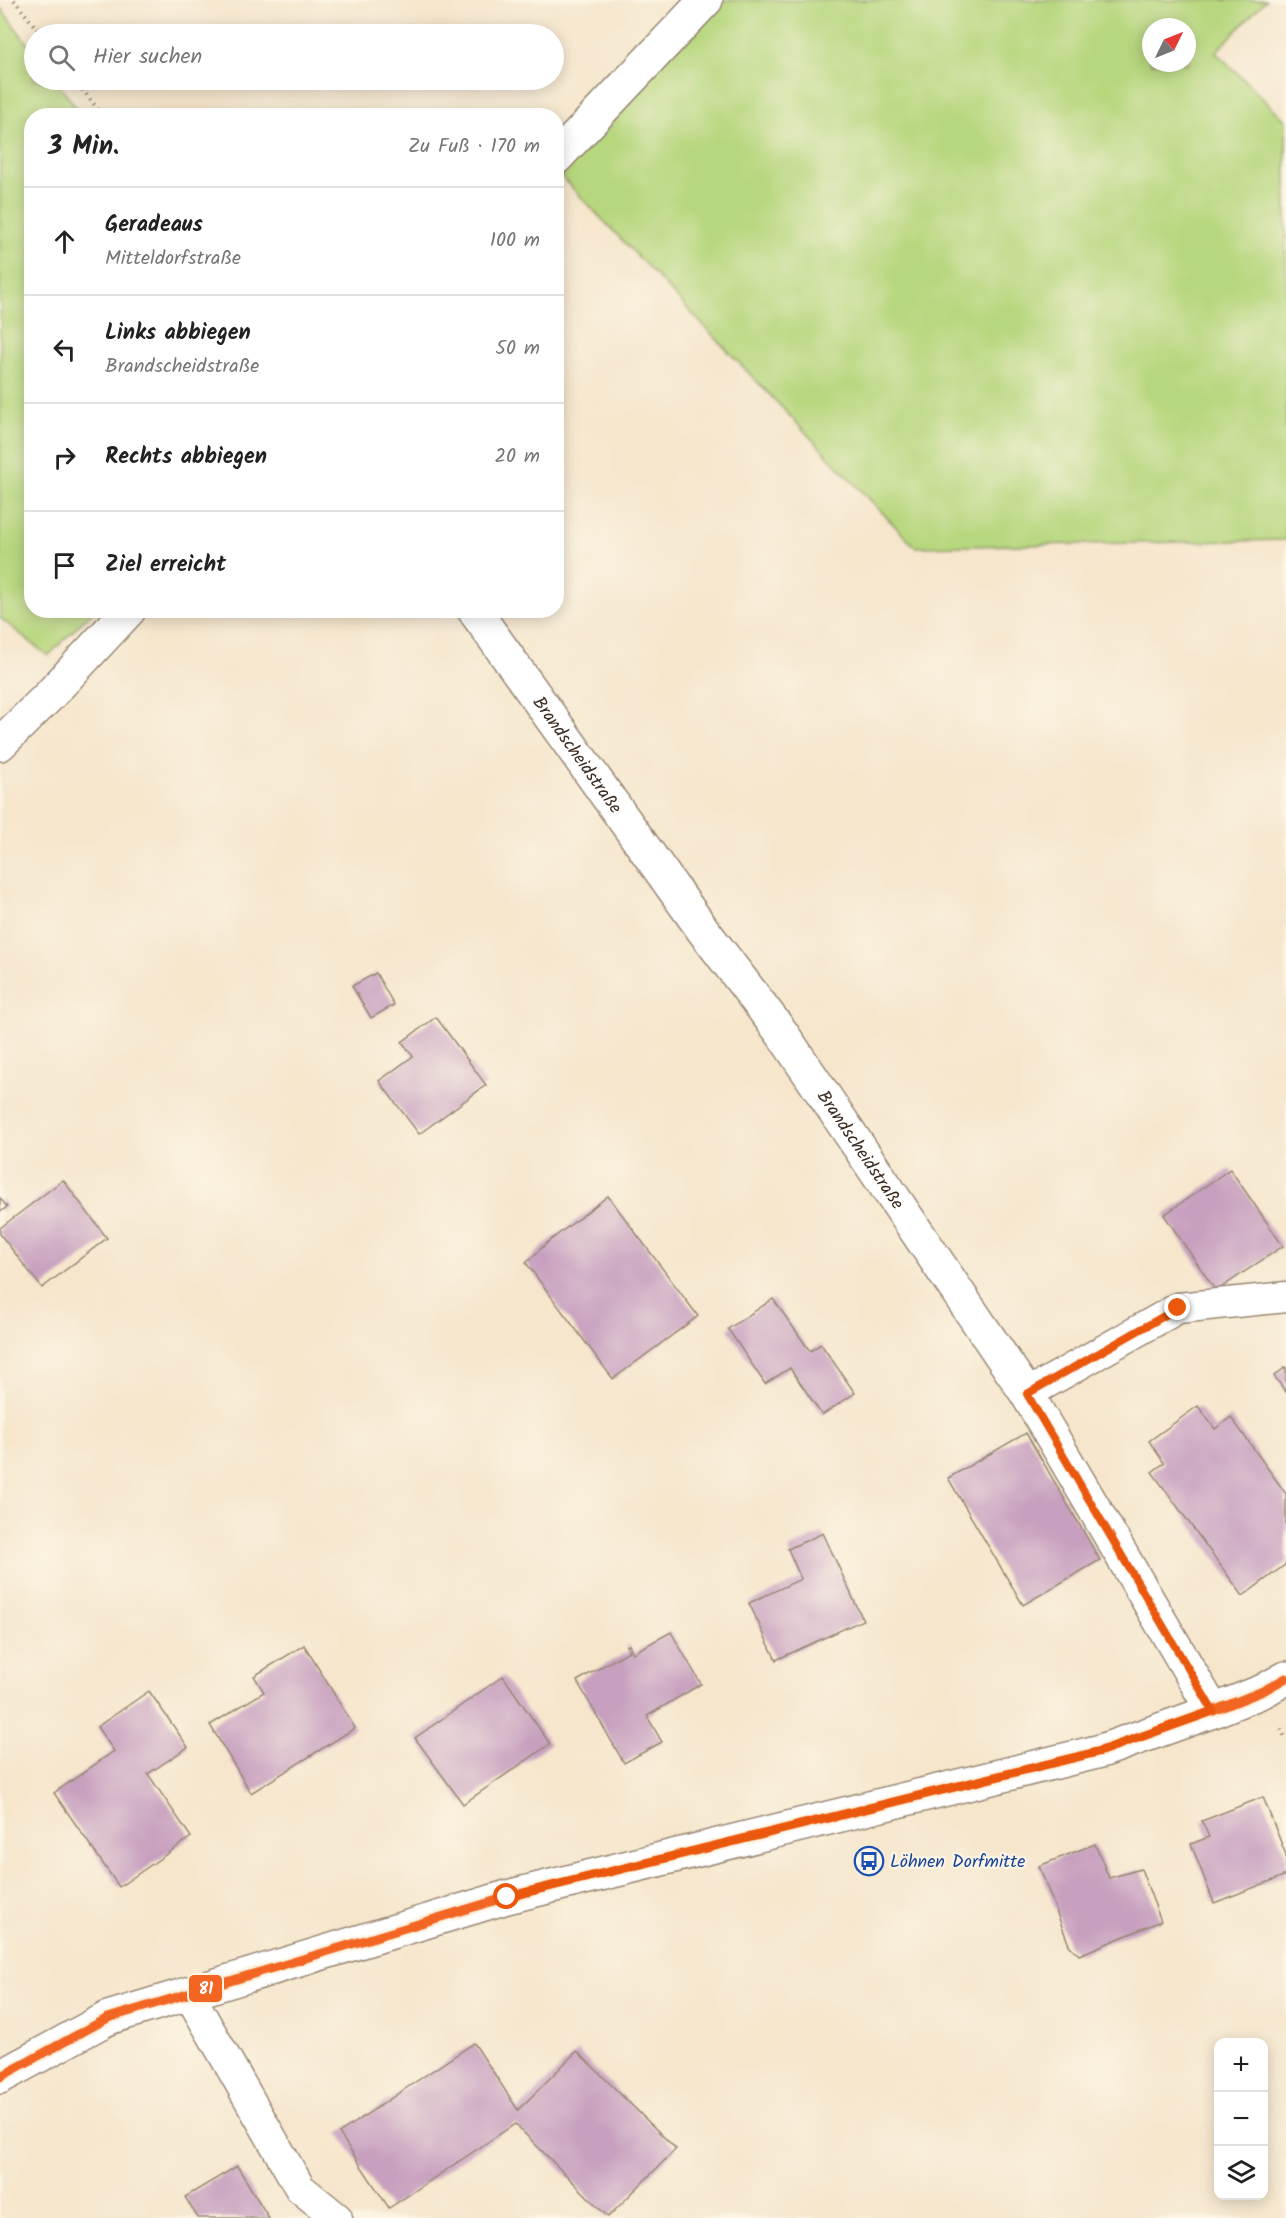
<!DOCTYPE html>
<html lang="de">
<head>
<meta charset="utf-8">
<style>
  :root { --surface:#fff; --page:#f6f6f6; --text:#222; --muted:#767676; --line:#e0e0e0 }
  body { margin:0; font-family:Kalam,sans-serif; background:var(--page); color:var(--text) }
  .controls { position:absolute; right:18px; bottom:18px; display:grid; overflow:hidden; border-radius:12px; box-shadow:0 3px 15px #0003 }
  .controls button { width:54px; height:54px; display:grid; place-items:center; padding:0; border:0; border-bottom:2px solid var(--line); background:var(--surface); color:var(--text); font:30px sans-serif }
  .compass { position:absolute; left:1142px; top:18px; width:54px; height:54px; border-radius:50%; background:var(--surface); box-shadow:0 3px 15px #0003; rotate:47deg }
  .stop { position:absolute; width:18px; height:18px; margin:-14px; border:4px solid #ea580c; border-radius:50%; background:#fff }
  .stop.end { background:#ea580c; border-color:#fff; box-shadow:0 2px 6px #0008 }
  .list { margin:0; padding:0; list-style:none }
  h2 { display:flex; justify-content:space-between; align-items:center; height:78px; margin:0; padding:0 24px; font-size:26px }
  h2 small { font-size:20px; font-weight:400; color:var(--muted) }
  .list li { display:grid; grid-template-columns:39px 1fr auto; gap:18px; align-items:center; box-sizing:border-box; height:108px; padding:0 24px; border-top:2px solid var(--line) }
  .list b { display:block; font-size:22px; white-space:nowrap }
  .list p { margin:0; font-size:20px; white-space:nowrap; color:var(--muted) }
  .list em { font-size:20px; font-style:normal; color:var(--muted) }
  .icon { flex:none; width:33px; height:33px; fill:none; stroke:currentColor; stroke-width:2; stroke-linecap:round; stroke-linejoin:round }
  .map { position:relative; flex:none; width:1286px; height:2218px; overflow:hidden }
  .search { position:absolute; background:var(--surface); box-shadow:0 3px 15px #0003; left:24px; top:24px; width:540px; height:66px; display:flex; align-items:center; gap:15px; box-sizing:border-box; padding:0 21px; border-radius:33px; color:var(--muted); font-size:22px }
  .panel { position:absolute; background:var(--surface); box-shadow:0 3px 15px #0003; left:24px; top:108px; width:540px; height:510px; border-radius:24px }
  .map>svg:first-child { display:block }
  .green { fill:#b7d77e; stroke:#79804e; stroke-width:1.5; fill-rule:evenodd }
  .building { fill:#c7a0bf }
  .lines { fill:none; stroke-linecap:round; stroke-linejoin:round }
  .service-casing { stroke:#988875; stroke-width:33 }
  .minor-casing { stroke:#988875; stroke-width:36 }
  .path { stroke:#988875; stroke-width:4; stroke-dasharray:1.5 4.5; stroke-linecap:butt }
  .service { stroke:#fff; stroke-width:30 }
  .minor { stroke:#fff; stroke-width:33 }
  .bus-1-casing { stroke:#fcf5e5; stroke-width:14 }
  .bus-1 { stroke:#f26522; stroke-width:9 }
  .route { stroke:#ea580c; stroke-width:8 }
  .labels { text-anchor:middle; stroke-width:4.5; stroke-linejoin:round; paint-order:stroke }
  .street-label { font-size:18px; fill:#3b2a1e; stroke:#fcf5e5 }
  .transit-label { font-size:18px; fill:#164399; stroke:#fcf5e5; text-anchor:start }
  .line-badge { stroke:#fcf5e5; stroke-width:2 }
  .badge-label { font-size:16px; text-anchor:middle; font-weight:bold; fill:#fff }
</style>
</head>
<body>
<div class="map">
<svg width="1286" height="2218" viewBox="0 0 1286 2218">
  <rect width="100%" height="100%" fill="#fcf5e5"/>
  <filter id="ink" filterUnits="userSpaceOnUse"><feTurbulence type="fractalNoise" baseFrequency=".0167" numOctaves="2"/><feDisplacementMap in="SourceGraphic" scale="12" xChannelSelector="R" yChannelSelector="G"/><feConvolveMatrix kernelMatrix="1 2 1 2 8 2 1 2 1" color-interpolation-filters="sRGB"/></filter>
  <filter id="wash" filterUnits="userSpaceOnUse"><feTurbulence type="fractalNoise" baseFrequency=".008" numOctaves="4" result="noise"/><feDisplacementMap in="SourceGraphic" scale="24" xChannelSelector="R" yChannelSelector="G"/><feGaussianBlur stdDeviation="1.35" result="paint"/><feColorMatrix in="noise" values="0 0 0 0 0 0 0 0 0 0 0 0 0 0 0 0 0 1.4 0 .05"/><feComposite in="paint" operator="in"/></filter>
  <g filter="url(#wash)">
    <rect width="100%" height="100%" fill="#f6e6cc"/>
    <g class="green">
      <path d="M719 0H1266L1216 52 1286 121V540L915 547 557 172ZM1151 27H1187V63H1151Z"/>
      <path d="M0 7 34 52V80H55L82 115 32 116V610L93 611 48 656 0 618Z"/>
    </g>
    <g id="blocks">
      <g class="building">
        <path d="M376 973 394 1005 371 1018 352 986Z"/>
        <path d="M436 1017 486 1085 419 1134 379 1081 413 1056 402 1042Z"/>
        <path d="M1230 1169 1283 1246 1216 1291 1164 1215Z"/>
        <path d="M63 1180 107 1238 42 1288 0 1234V1228Z"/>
        <path d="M608 1196 698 1316 613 1379 526 1263 548 1242Z"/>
        <path d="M0 1198 7 1207 0 1212Z"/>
        <path d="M773 1299 810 1351 821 1344 855 1393 822 1415 790 1368 765 1384 728 1329Z"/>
        <path d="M1286 1367V1392L1274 1376Z"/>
        <path d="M1198 1406 1215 1429 1231 1417 1286 1494V1564L1243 1596 1152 1472 1164 1463 1149 1441Z"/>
        <path d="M1026 1433 1100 1560 1023 1605 948 1478Z"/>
        <path d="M823 1533 863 1620 776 1660 749 1603 801 1579 788 1549Z"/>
        <path d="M671 1632 701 1684 647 1716 662 1742 624 1763 577 1681 629 1651 626 1646 629 1645 633 1653Z"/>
        <path d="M304 1645 355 1728 251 1793 210 1725 264 1692 254 1676Z"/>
        <path d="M503 1676 550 1744 463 1804 415 1738Z"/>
        <path d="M149 1691 188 1747 148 1774 191 1837 119 1887 54 1793 114 1751 97 1727Z"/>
        <path d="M1263 1797 1286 1855V1875L1214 1903 1191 1844 1209 1837 1202 1821Z"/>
        <path d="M1095 1844 1109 1878 1141 1869 1161 1921 1079 1955 1069 1945 1039 1866Z"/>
        <path d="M474 2043 518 2110 577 2051 676 2149 608 2217 515 2124 389 2208 339 2133Z"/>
        <path d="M237 2166 269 2218H198L185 2197Z"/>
      </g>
    </g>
  </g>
  <g filter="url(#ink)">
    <use href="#blocks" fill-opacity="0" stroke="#988875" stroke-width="1.5"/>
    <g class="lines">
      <g class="service-casing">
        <g id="service">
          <path d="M1027 1394 1178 1308 1286 1297"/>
          <path d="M189 1994 300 2188 337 2218"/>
        </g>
      </g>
      <g class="minor-casing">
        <g id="minor">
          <path d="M556 158 706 0"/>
          <path id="s1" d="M474 610 703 930 781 1032 1027 1394 1213 1711"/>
          <path d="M0 744 48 697 129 610"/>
          <path d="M0 2077 108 2018 507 1897 1101 1751 1213 1711 1263 1691 1286 1678"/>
        </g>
      </g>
      <g class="path">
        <path d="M14 0 41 34"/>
        <path d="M75 80 103 116"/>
        <path d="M1281 1729 1286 1739"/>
      </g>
      <use href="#service" class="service"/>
      <use href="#minor" class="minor"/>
      <g class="bus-1-casing">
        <path id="bus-1" d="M0 2077 108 2018 507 1897 1101 1751 1213 1711 1263 1691 1286 1678"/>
      </g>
      <use href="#bus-1" class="bus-1"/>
    </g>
  </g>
  <g class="lines" filter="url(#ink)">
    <path class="route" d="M507 1897 1101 1751 1213 1711 1027 1394 1178 1308"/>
  </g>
  <defs>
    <g id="bus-ring" transform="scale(1.5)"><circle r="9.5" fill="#fcf5e5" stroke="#1a4fb4" stroke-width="1.5"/><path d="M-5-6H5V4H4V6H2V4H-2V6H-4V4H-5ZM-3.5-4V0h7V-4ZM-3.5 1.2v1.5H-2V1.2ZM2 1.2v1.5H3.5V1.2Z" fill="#1a4fb4"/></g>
  </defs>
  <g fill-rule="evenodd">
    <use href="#bus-ring" x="869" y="1861"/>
  </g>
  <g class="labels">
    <g class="street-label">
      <text dy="6" stroke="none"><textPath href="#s1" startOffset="178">Brandscheidstraße</textPath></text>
      <text dy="6" stroke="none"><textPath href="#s1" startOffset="664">Brandscheidstraße</textPath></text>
    </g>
    <g class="transit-label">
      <text x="890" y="1867">Löhnen Dorfmitte</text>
    </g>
  </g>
  <rect class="line-badge" x="188" y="1974" width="35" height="29" rx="6" fill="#f26522"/>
  <g class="badge-label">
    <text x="206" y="1994">81</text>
  </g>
</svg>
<div class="controls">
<button>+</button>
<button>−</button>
<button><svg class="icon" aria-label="layers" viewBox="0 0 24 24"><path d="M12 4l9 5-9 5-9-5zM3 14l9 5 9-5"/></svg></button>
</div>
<svg class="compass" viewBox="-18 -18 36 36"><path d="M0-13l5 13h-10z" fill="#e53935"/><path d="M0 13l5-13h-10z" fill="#767676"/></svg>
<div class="stop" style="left:507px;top:1897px"></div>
<div class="stop end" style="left:1178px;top:1308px"></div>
<div class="search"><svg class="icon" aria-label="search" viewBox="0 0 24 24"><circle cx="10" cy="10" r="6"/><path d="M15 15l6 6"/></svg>Hier suchen</div>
<section class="panel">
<h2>3 Min.<small>Zu Fuß · 170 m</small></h2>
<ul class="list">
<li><svg class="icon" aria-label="ahead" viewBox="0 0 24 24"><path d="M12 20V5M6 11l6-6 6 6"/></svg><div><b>Geradeaus</b><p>Mitteldorfstraße</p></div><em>100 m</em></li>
<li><svg class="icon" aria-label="left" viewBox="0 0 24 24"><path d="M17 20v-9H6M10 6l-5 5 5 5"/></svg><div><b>Links abbiegen</b><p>Brandscheidstraße</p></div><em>50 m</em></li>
<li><svg class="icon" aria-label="right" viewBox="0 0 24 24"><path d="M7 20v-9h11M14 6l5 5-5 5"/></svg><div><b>Rechts abbiegen</b></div><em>20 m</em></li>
<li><svg class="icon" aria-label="arrive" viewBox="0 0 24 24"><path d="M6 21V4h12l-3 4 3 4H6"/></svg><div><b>Ziel erreicht</b></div></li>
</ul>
</section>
</div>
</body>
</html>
